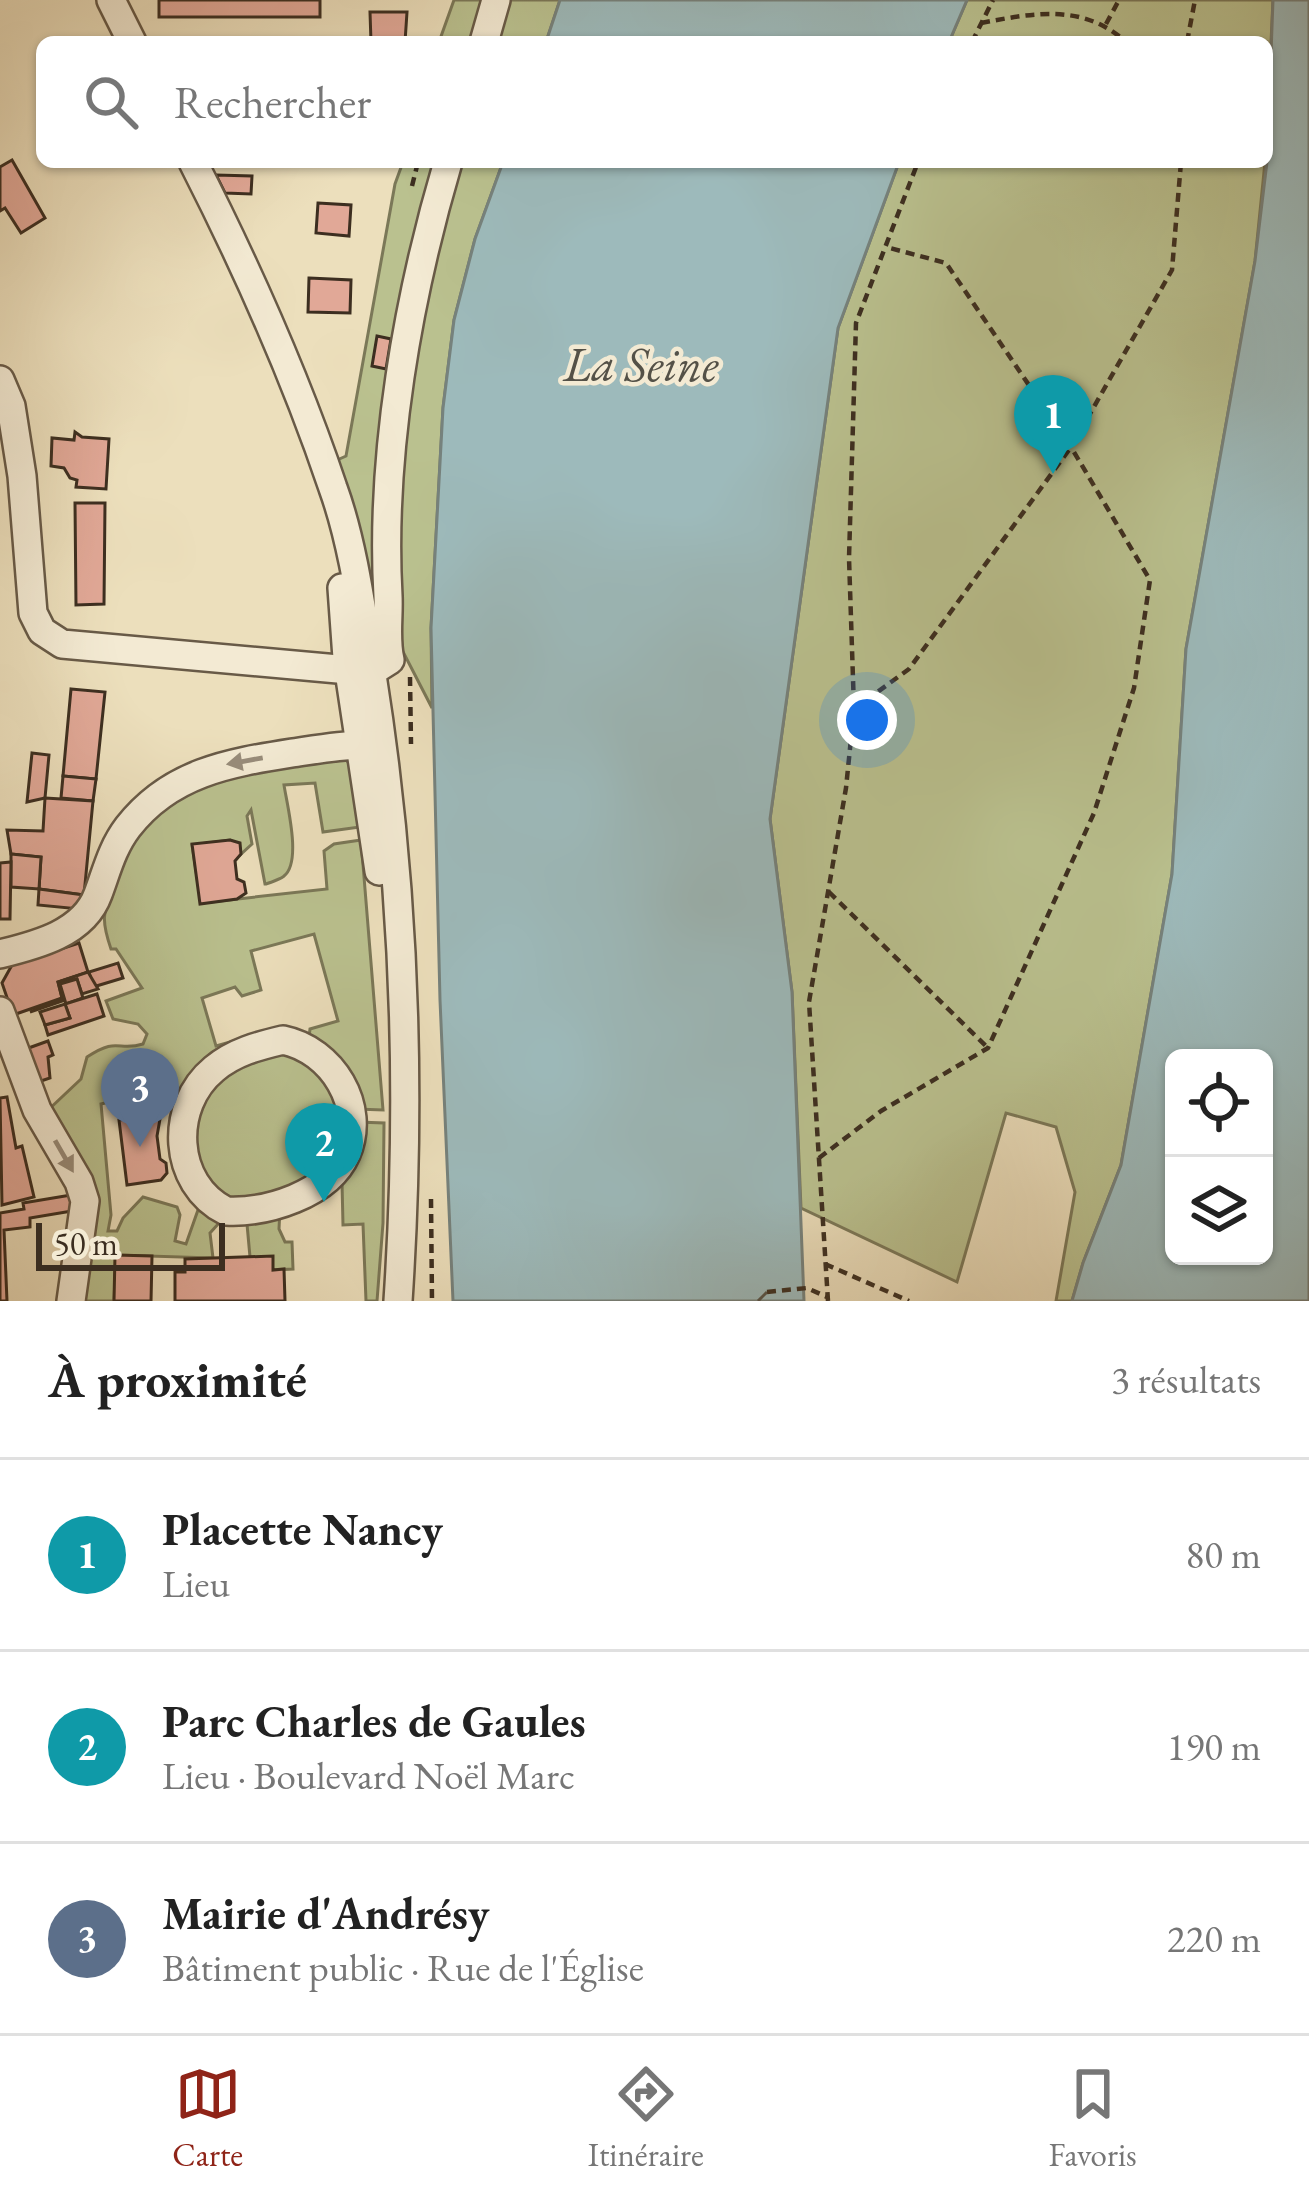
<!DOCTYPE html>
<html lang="fr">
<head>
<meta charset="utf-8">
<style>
  :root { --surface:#fff; --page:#f2f2f2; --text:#222; --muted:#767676; --line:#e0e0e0; --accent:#8f2418 }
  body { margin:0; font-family:"EB Garamond",serif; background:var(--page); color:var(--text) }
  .controls { position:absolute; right:36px; bottom:36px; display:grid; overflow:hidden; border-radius:18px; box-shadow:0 3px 9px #0004 }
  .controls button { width:108px; height:108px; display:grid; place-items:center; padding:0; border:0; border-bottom:3px solid var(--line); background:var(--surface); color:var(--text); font:60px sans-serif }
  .scale { position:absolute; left:36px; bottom:30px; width:189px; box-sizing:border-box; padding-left:12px; border:6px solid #3c2e20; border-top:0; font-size:33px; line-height:42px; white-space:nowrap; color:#3c2e20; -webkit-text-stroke:9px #f3ead3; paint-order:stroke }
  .you { position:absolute; left:867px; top:720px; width:42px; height:42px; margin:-30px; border:9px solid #fff; border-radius:50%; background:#1a73e8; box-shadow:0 0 0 18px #1a73e833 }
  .badge { display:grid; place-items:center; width:78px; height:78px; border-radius:50%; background:var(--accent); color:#fff; font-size:39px; font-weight:700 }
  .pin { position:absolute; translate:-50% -99px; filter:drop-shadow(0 3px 6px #0008) }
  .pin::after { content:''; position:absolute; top:63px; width:42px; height:36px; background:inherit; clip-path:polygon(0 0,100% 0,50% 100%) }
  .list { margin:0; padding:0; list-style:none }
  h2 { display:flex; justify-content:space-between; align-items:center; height:156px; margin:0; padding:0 48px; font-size:51px }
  h2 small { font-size:39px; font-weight:400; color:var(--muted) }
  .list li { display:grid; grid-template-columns:78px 1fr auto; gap:36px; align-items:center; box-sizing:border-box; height:192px; padding:0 48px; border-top:3px solid var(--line) }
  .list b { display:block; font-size:45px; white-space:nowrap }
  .list p { margin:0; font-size:39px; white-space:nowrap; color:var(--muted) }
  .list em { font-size:39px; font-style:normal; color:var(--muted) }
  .icon { flex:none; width:66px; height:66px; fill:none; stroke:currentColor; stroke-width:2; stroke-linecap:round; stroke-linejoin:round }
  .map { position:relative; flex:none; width:1309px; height:1301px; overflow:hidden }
  .search { position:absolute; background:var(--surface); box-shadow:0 3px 9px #0004; left:36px; right:36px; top:36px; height:132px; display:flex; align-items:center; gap:30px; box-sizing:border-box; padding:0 42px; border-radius:18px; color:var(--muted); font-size:45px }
  .sheet { height:732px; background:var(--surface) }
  nav { display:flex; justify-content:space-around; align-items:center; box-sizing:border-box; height:168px; border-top:3px solid var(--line); background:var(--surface); font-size:33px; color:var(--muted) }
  nav a { display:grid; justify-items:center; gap:6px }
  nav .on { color:var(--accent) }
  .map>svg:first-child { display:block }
  .green { fill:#bac18f; stroke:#7b7858; stroke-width:3 }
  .water { fill:#9dbabb; stroke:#76827d; stroke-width:3; fill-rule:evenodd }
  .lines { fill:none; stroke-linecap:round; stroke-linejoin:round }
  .ferry { stroke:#545147; stroke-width:3; stroke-dasharray:15 12; stroke-linecap:butt }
  .building { fill:#e1a897; stroke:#3c2e20; stroke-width:3 }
  .minor-casing { stroke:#685a47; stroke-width:32 }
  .path { stroke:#3c2e20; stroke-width:4.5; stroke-dasharray:9 6; stroke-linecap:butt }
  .minor { stroke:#f3ead3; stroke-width:27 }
  .oneway { fill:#988c7a }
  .labels { text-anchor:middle; stroke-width:9; stroke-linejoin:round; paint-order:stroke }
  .water-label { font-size:48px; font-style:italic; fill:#545147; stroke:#f3ead3 }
</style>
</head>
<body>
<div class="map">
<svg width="1309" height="1301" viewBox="0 0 1309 1301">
  <rect width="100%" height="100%" fill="#ecdfbc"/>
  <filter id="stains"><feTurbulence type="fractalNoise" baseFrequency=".00167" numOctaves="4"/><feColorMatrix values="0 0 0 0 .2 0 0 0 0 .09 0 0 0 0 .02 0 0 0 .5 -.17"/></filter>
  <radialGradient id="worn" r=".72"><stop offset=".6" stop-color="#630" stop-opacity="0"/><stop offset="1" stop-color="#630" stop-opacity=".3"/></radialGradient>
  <g class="green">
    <path d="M454 0H560L546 42H439Z"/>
    <path d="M967 0H1273L1267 126V42H949Z"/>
    <path d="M403 162H503L475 239 454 320 443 408 431 628 432 708 365 578 335 461 346 456 395 184Z"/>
    <path d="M899 162H1265L1255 261 1186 649 1172 874 1121 1165 1083 1263 1072 1301H1056L1075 1192 1056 1127 1006 1113 957 1282 801 1208 792 992 770 819 838 328Z"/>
    <path d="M343 757 351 765 360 827 323 832 315 783 284 785C287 805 302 862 284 876 283 878 267 884 265 884L251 810 247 816 252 844 241 854 239 844 230 840 192 845 201 903 327 889 324 851 334 844 361 840 383 1110 356 1109 309 1037 310 1029 338 1021 314 934 251 951 261 990 242 996 235 987 202 998 216 1046 255 1035 178 1096C150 1104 142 1082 115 1107L113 1101 101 1104 111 1215 108 1231H117L123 1218 143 1197 177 1207 180 1215 175 1241 186 1244 198 1210 220 1222 210 1233 213 1258 116 1255 114 1301H83L97 1201 45 1113 81 1079 87 1057C119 1036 117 1052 143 1044L147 1034 138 1024 113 1019 106 1001 142 988 116 949H111C99 914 105 911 116 878 150 778 254 770 343 757Z"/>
    <path d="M276 1049 322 1071 341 1116 338 1151 318 1177 253 1200 216 1197 189 1141 205 1084Z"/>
    <path d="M357 1122 384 1123 383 1223 377 1301H366L363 1224 343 1225 342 1182Z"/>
    <path d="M280 1208 279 1229 285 1242H292L293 1269 273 1270 250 1257 247 1224 254 1213Z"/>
  </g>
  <g class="water">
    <path d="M560 0H967L949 42H546Z"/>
    <path d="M1273 0H1309V1301H1072L1083 1263 1121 1165 1172 874 1186 649 1255 261 1267 162ZM1264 1058V1256H1174V1058Z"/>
    <path d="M503 162H899L838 328 770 819 792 992 804 1301H453L440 1000 431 628 443 408 454 320 475 239Z"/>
  </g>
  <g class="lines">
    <path class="ferry" d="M758 1301 767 1292"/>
  </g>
  <g class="building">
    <rect x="159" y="0" width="161" height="17"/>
    <path d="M370 12H407L405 42H371Z"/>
    <path d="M12 160 45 218 21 233 5 208 0 211V167Z"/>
    <path d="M216 175 252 176 251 194 225 193Z"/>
    <path d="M318 203 351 205 349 236 316 233Z"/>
    <path d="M309 278 351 280 350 313 308 312Z"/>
    <path d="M377 336 391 339 386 369 372 366Z"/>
    <path d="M75 432 82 437 109 439 106 489 76 487 77 480 70 478 64 468 51 466 52 438 74 440Z"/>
    <path d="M75 503H105L104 604 76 605Z"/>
    <path d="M71 689 105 692 96 779 63 776Z"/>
    <path d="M32 753 49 755 45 798 27 802Z"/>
    <path d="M63 776 96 779 93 801 61 798Z"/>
    <path d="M45 798 93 801 84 895 39 889 41 857 11 854 7 830 43 831Z"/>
    <path d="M230 840 240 843 241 854 235 861 237 879 244 882 246 893 237 899 200 904 192 844Z"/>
    <path d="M11 854 41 857 39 889 11 887Z"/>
    <path d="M11 862 10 919H0V863Z"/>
    <path d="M39 889 84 895 79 909 38 905Z"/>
    <path d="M79 943 88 972 58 982 62 998 13 1015 2 983 12 965Z"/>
    <path d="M118 963 123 978 93 987 89 972Z"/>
    <path d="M88 972 98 989 82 994 77 979 60 984 65 1000 30 1012 62 998 58 982Z"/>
    <path d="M77 979 83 998 66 1004 60 984Z"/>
    <path d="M97 994 104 1016 48 1035 45 1025 70 1018 65 1004Z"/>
    <path d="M65 1004 70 1018 45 1025 40 1012Z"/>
    <path d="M48 1041 53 1055 48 1057 50 1078 35 1083 23 1050Z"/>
    <path d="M7 1097 16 1148 22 1146 34 1197 2 1205 0 1098Z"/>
    <path d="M151 1116 160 1119 157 1136 160 1159 166 1163 167 1173 161 1180 127 1185 119 1120Z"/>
    <path d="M71 1195 72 1211 30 1218V1227L4 1230 7 1301H0V1213L24 1209 23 1203Z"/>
    <path d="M115 1255 152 1256 151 1301H114Z"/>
    <path d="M273 1256V1270L284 1269 285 1301H175V1272H185V1259Z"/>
  </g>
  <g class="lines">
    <g class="minor-casing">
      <g id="minor">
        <path d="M111 0 132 42"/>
        <path d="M484 42 496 0"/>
        <path d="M193 162C247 268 295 375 333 488 354 546 362 614 372 675 405 883 412 1091 398 1301"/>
        <path d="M0 380 11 406 22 476 33 613 42 631 62 644 371 672 390 660C385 639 389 618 388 596 380 455 408 297 448 162"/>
        <path d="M342 588 347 658 379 871"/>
        <path d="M0 954C37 945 84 933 98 894 107 870 112 848 128 827 170 773 228 763 292 753 319 749 347 744 375 745"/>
        <path d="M0 1011 37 1110 79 1182 85 1201 71 1301"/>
        <path d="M283 1040C332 1050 367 1106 346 1154 328 1195 266 1213 226 1211 172 1184 169 1106 214 1069 234 1052 258 1046 283 1040Z"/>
      </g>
    </g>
    <g class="path">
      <path d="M981 23C1034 13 1083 3 1126 42"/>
      <path d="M1106 24 1119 0"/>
      <path d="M972 42 993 0"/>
      <path d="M1187 42 1195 0"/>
      <path d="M412 186 418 162"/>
      <path d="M410 677 411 744"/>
      <path d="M854 709 909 669 1071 447 1172 270 1181 162"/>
      <path d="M829 892 988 1048"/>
      <path d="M819 1158 881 1111 988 1048 1094 813 1134 688 1150 580 1071 447 946 263 886 247"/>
      <path d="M431 1199 432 1301"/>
      <path d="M825 1264 909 1301"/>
      <path d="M767 1292 807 1288 827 1297"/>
      <path d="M828 1301 809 1002 846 788 854 709 849 558 856 323 918 162"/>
    </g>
    <use href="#minor" class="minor"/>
  </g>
  <defs><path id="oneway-solid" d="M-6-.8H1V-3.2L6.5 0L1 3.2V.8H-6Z" transform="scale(3)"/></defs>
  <g class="oneway">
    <use href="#oneway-solid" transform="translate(245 761) rotate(170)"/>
    <use href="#oneway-solid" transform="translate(64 1156) rotate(60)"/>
  </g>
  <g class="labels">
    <g class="water-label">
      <text x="641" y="381">La Seine</text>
    </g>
  </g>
  <rect width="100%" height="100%" filter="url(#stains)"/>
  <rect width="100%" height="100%" fill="url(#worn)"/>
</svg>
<div class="controls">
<button><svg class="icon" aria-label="locate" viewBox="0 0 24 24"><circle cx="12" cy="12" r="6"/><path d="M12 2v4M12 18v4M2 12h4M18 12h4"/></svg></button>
<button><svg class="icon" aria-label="layers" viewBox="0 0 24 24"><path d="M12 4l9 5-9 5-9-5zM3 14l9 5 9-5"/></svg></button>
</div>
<div class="scale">50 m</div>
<div class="you"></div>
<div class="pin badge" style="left:1053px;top:474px;background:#0f9aa8">1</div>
<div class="pin badge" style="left:324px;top:1202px;background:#0f9aa8">2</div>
<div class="pin badge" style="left:140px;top:1147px;background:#5c6f8a">3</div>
<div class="search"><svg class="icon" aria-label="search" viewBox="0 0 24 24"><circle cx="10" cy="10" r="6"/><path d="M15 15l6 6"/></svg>Rechercher</div>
</div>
<section class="sheet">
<h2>À proximité<small>3 résultats</small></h2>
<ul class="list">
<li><span class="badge" style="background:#0f9aa8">1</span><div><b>Placette Nancy</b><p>Lieu</p></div><em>80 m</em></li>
<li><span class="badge" style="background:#0f9aa8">2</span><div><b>Parc Charles de Gaules</b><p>Lieu · Boulevard Noël Marc</p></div><em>190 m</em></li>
<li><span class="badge" style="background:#5c6f8a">3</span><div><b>Mairie d'Andrésy</b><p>Bâtiment public · Rue de l'Église</p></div><em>220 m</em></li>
</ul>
</section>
<nav>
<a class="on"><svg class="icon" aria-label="map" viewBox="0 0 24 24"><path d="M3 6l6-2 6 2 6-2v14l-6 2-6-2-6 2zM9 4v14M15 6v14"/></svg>Carte</a>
<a><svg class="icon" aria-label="directions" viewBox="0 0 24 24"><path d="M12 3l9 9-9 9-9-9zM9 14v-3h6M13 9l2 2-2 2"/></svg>Itinéraire</a>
<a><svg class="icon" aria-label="saved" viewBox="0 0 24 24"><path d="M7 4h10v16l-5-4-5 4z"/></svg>Favoris</a>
</nav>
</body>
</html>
